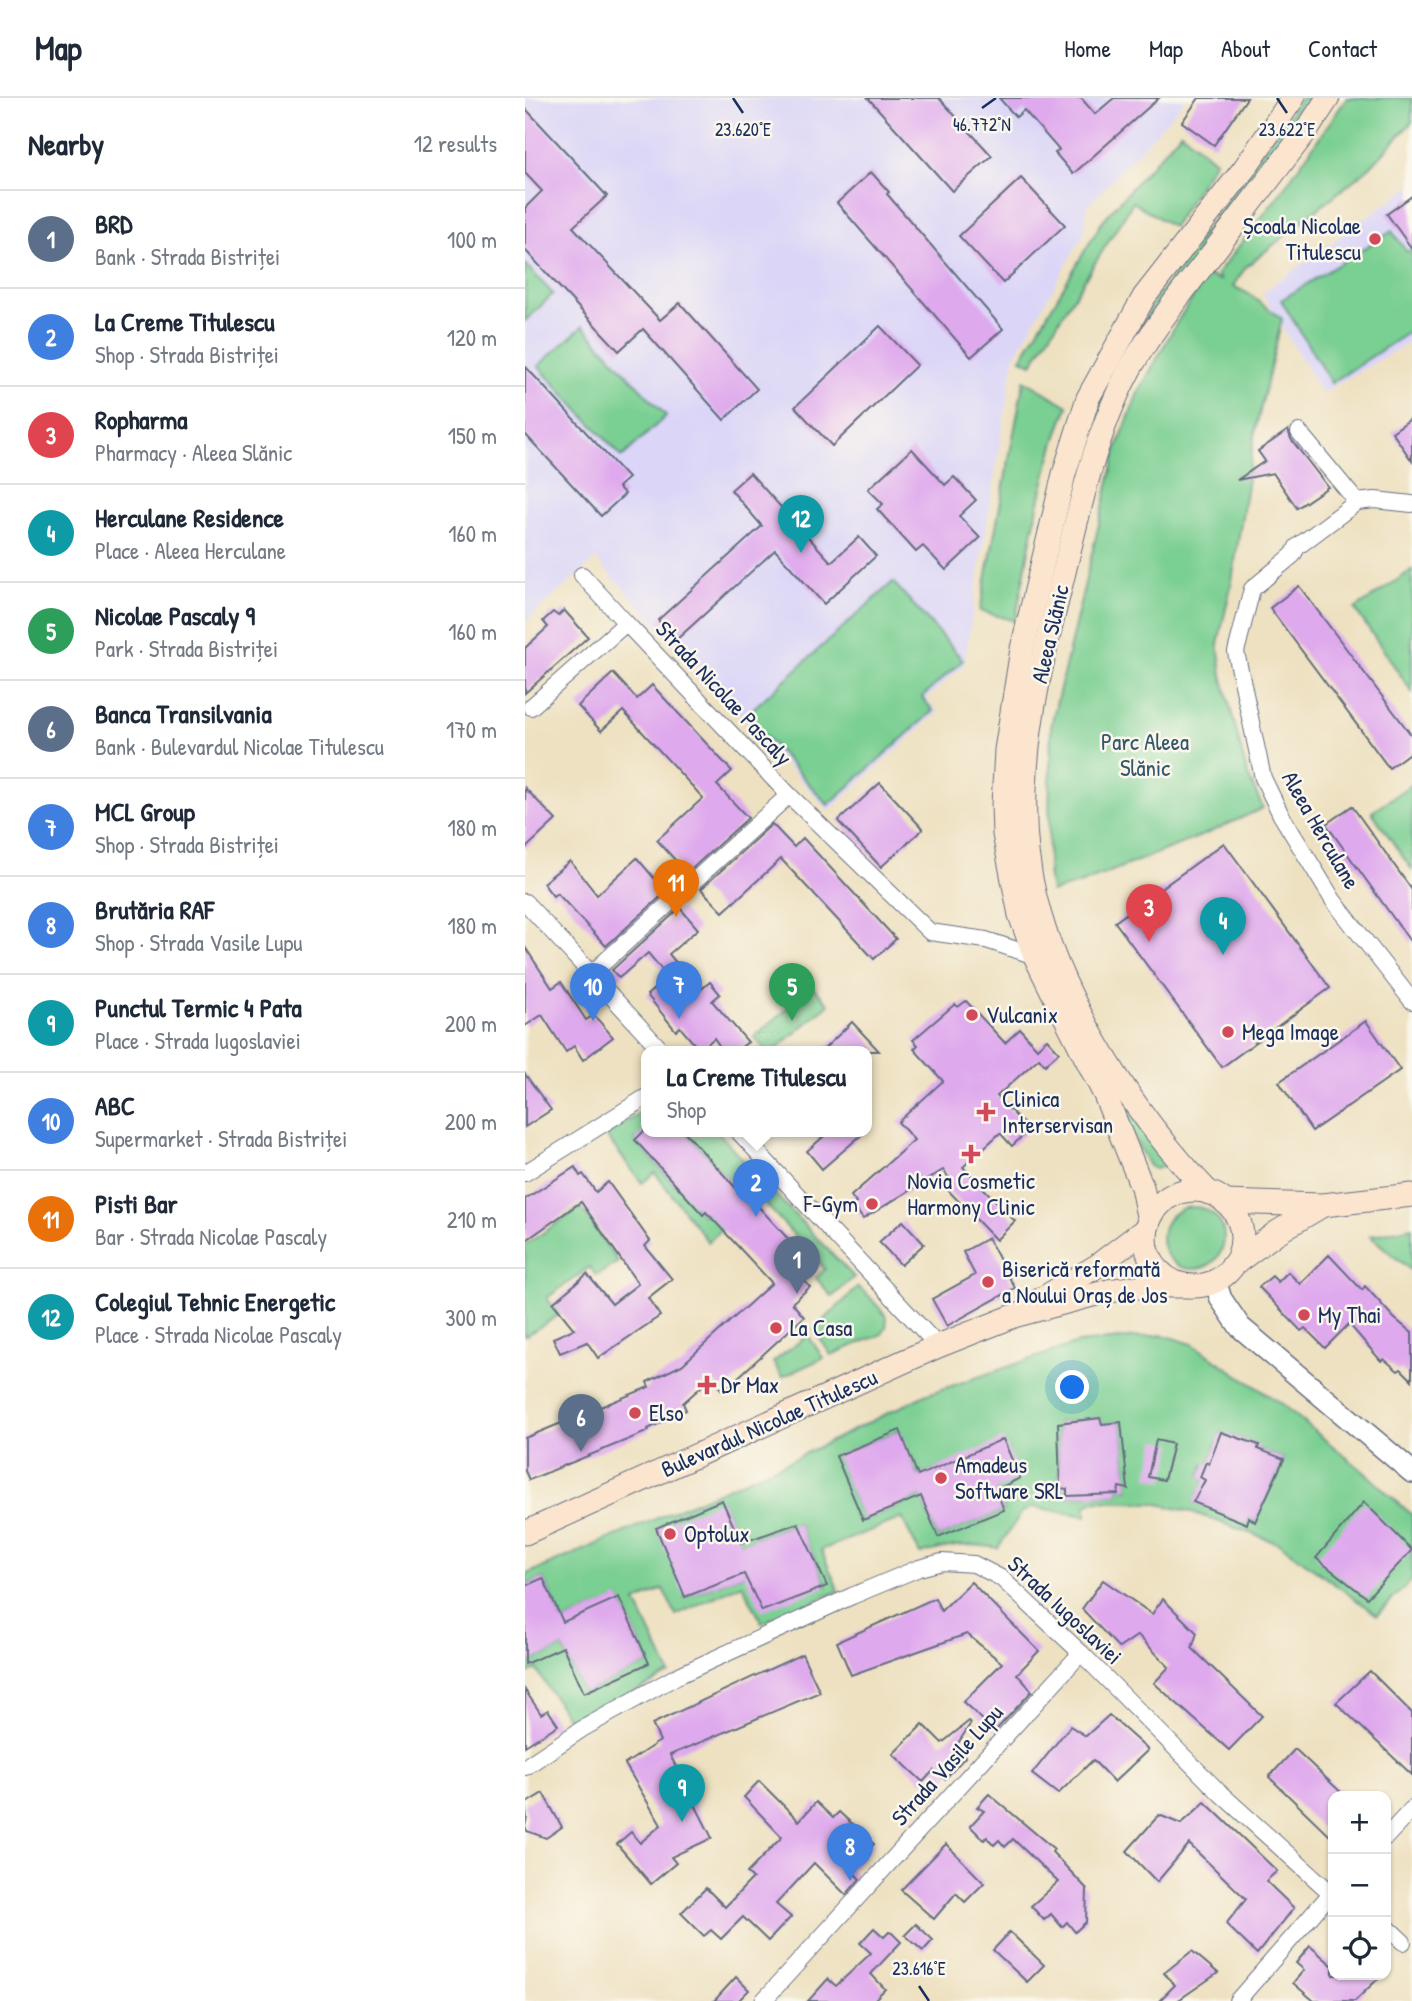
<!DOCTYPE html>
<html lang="en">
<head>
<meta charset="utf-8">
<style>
  :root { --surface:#fff; --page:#f6f6f7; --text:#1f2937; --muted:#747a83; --line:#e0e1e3; --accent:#1a73e8 }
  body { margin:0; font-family:"Patrick Hand",sans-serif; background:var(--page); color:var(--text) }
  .controls { position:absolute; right:21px; bottom:21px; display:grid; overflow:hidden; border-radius:14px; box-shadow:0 2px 5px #0004 }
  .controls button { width:63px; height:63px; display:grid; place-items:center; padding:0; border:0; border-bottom:2px solid var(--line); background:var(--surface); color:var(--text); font:35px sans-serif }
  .you { position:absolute; left:548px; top:1290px; width:24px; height:24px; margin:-18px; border:5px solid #fff; border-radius:50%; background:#1a73e8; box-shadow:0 0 0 10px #1a73e833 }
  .badge { display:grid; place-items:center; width:46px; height:46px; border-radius:50%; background:var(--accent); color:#fff; font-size:23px; font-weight:700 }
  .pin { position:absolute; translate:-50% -58px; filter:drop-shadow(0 2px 4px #0008) }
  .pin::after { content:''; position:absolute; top:37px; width:24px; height:21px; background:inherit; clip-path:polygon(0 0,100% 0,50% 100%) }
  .popup { position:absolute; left:116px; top:948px; width:231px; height:91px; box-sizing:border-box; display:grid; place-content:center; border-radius:14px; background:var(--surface); filter:drop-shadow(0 2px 5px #0005); font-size:23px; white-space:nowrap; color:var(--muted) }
  .popup b { font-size:26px; color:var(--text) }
  .popup::after { content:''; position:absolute; left:50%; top:100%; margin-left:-14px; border:14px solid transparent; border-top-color:var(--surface) }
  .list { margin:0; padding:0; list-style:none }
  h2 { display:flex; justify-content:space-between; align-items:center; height:91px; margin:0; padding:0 28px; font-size:30px }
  h2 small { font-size:23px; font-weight:400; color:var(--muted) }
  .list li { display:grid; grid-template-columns:46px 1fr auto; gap:21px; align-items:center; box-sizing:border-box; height:98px; padding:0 28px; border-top:2px solid var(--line) }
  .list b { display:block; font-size:26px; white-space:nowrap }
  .list p { margin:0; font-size:23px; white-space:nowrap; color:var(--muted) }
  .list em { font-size:23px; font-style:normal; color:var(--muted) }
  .icon { flex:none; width:38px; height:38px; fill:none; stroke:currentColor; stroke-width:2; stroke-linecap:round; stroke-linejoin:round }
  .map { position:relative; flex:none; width:887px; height:1903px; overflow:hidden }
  header { display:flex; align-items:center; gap:42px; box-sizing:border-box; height:98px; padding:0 35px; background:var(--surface); border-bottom:2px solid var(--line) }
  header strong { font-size:33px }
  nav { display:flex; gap:38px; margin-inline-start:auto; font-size:24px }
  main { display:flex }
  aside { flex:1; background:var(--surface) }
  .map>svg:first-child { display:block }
  .built { fill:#dbd6f7 }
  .green { fill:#7acf92; stroke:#4a7f78; stroke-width:2; fill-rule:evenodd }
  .building { fill:#dfa9ed }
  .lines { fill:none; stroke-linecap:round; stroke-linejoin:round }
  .minor-casing { stroke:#656d81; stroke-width:18 }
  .tertiary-casing { stroke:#656d81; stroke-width:24 }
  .secondary-casing { stroke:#656d81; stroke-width:25 }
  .minor { stroke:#fff; stroke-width:16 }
  .tertiary { stroke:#fff; stroke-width:21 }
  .secondary { stroke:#fbe5cf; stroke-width:23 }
  .ticks { fill:none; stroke:#1b2f5e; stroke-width:2.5 }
  .poi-dot { fill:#d1495b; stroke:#fbf7ec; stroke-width:2.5 }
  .labels { text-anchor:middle; stroke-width:5; stroke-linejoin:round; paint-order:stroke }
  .poi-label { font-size:23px; fill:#1b2f5e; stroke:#fbf7ec; text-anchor:start }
  .street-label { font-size:23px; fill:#1b2f5e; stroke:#fbf7ec }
  .park-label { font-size:23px; fill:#33576b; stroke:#fbf7ec }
  .ticks-label { font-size:18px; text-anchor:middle; fill:#1b2f5e; stroke:#fbf7ec; stroke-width:5; stroke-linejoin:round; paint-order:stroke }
</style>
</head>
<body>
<header>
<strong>Map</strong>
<nav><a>Home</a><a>Map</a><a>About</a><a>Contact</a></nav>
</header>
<main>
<aside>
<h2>Nearby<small>12 results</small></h2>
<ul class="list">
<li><span class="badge" style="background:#5c6f8a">1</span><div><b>BRD</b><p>Bank · Strada Bistriței</p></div><em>100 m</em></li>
<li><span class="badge" style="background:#3f7fe0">2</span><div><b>La Creme Titulescu</b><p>Shop · Strada Bistriței</p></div><em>120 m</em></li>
<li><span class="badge" style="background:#e0444e">3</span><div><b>Ropharma</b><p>Pharmacy · Aleea Slănic</p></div><em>150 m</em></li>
<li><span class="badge" style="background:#0f9aa8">4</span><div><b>Herculane Residence</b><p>Place · Aleea Herculane</p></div><em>160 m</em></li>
<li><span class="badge" style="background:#2e9e5b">5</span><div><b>Nicolae Pascaly 9</b><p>Park · Strada Bistriței</p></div><em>160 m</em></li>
<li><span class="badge" style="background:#5c6f8a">6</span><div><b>Banca Transilvania</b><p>Bank · Bulevardul Nicolae Titulescu</p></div><em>170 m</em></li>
<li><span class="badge" style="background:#3f7fe0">7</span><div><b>MCL Group</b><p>Shop · Strada Bistriței</p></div><em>180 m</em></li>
<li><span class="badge" style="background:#3f7fe0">8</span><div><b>Brutăria RAF</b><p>Shop · Strada Vasile Lupu</p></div><em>180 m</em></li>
<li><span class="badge" style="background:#0f9aa8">9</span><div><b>Punctul Termic 4 Pata</b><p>Place · Strada Iugoslaviei</p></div><em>200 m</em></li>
<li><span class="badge" style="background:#3f7fe0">10</span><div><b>ABC</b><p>Supermarket · Strada Bistriței</p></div><em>200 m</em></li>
<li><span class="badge" style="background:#e8710a">11</span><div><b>Pisti Bar</b><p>Bar · Strada Nicolae Pascaly</p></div><em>210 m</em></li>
<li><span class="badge" style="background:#0f9aa8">12</span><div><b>Colegiul Tehnic Energetic</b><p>Place · Strada Nicolae Pascaly</p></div><em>300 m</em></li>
</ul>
</aside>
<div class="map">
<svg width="887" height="1903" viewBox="0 0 887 1903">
  <rect width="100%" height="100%" fill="#fbf7ec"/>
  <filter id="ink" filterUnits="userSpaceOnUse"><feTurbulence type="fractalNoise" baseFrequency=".0143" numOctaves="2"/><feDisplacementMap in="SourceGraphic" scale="14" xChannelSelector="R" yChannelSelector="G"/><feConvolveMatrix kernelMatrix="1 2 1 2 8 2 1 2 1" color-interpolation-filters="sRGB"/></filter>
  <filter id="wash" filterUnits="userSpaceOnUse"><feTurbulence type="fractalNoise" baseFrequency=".00686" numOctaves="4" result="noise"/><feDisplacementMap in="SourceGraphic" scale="28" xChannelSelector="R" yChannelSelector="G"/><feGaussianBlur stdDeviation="1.57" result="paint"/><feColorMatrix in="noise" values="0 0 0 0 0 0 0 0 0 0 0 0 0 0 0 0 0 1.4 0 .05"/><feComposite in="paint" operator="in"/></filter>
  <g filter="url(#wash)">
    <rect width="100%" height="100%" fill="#eee1c1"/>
    <g class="built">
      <path d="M0 0H659L658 5 562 109 559 135 489 260 439 567 401 601 413 614 304 713 71 461 0 524Z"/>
      <path d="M887 87V243L797 295 737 195Z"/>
    </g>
    <g class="green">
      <path d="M776 0H788L777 19C741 68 704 118 668 168 643 203 610 246 591 283 560 345 547 415 531 482 515 553 492 638 495 710 499 843 568 956 641 1062L638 1069 630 1071 624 1068 539 909 513 851 496 793 485 711 490 632 519 494 552 353 584 279 632 199Z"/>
      <path d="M822 0H887V24L845 69 721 169 708 188 724 196 757 221 730 334 707 483 693 546 697 577 722 675 738 710 686 734 554 786 526 794 523 773 526 628 592 350 613 295 655 219 683 177 695 182 692 176 754 97Z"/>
      <path d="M656 34 690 63 648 129 608 104 507 266 496 261 578 122Z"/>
      <path d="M867 133 882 154 887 151V232L806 285 756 202Z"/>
      <path d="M0 166 28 196 0 223Z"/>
      <path d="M58 228 141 318 97 359 13 268Z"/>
      <path d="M499 282 543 308C515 376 505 452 490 523L455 513Z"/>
      <path d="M887 472V594L830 511Z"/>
      <path d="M368 484 438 562 397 599 408 613 303 707 221 617Z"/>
      <path d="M887 686V772L847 714Z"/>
      <path d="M288 889 304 906 249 953H241L229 939Z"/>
      <path d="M121 1011V1032L110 1042 150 1087 155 1083 174 1104 170 1108 178 1117 209 1088 159 1033H192L243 1089 183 1144 130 1075 117 1085 81 1038Z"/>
      <path d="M248 1094 329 1179 307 1199 291 1180 300 1171 238 1103Z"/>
      <path d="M56 1109 93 1164 71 1178 65 1169 22 1200 34 1217 0 1238V1147Z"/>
      <circle cx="668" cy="1140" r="31"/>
      <path d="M887 1129V1173L845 1138Z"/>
      <path d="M333 1189 344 1198 362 1219 361 1229 357 1236 306 1257 289 1232Z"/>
      <path d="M283 1237 298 1260 257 1279 248 1264Z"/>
      <path d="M638 1237 667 1246 758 1307 838 1373 887 1417V1482L852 1517 755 1446 667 1414 629 1405 569 1403 561 1407V1418L508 1409 497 1414 473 1450C441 1444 425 1448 395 1456L377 1420 296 1452 314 1493 237 1525 217 1486 151 1517 138 1491 111 1504 145 1576 46 1626 11 1571 0 1576V1566L38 1549 59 1595 124 1565 94 1500 38 1524 18 1480 0 1488V1477L267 1362 400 1297 553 1245ZM575 1320 577 1326 596 1324 603 1391 594 1389 593 1396 542 1398V1391L535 1389 533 1325ZM374 1332 393 1378 455 1353 479 1412 413 1439 396 1398 338 1422 312 1358ZM696 1334 733 1347V1351L759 1361 730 1424 724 1419 722 1425 669 1404 680 1382 675 1378 680 1365 684 1366ZM197 1403 216 1445 273 1425 302 1488 219 1476 160 1499Z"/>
    </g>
    <g id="blocks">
      <g class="building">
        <path d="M343 0H414L467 58 427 93Z"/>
        <path d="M474 0H556L570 16 589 0H634L548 76 530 55 534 52 499 12 491 19Z"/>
        <path d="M674 0H722L689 47 657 24Z"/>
        <path d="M0 10 82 98 48 129 135 222 155 205 232 291 199 322 118 231 94 253 0 152V110L17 93 0 75Z"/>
        <path d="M346 74 364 94 362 96 478 231 446 259 312 105Z"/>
        <path d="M496 80 540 127 478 185 434 138Z"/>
        <path d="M887 98V151L862 116Z"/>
        <path d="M355 228 392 267 307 348 270 309Z"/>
        <path d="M0 268 103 380 93 389 100 396 76 418 0 336Z"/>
        <path d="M887 320V363L867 334Z"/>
        <path d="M763 332 766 341 803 389 772 410 748 375 712 382 740 363 733 353Z"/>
        <path d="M387 351 420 387 429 379 451 402 434 418 455 440 421 472 398 448 391 454 352 411 358 406 343 391Z"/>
        <path d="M225 375 306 464 334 439 351 458 299 506 250 452 151 542 133 522 237 428 206 392Z"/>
        <path d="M774 488 887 638V653L864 670 745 510Z"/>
        <path d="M39 512 63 539 0 595V550L23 529 18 523 28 514 33 518Z"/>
        <path d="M88 575 112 601 127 587 207 673 192 687 223 720 162 775 132 742 178 700 98 613 76 633 53 608Z"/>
        <path d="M355 685 398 731 356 769 313 723Z"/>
        <path d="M0 690 31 722 0 751Z"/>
        <path d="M827 708 887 792V846L801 726Z"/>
        <path d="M247 726 269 749 278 740 371 841 349 861 256 761 198 814 176 791Z"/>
        <path d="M699 745 805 890 697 969 590 824Z"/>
        <path d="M112 760 141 794 81 848 32 795 28 798 18 785 45 763 72 797Z"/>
        <path d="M155 810 173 831 144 856 174 893 185 884 195 896 187 903 223 944 211 953H198L189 940 175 953 155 929 151 933 122 897 143 879 123 855 94 880 87 872Z"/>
        <path d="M0 849 27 890 36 884 61 922 69 917 88 939 58 962 49 948 41 954 17 917 0 928Z"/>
        <path d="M441 903 480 945 495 931 512 950 522 941 534 954 520 967 514 960 472 998 504 1032 487 1048 475 1035 438 1069 490 1123 471 1142 418 1087 425 1081 418 1072 338 1121 328 1107 331 1105 326 1098 389 1042 373 1024 418 983 389 951 393 947 388 942 430 906 433 909Z"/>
        <path d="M841 923 875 972 787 1033 754 984Z"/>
        <path d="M327 924 354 953H297Z"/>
        <path d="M0 976 26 1012 0 1029Z"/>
        <path d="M119 1033H159L229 1110 232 1107 277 1156 265 1167 285 1189 267 1205 279 1219 198 1293 186 1280 158 1305 161 1312 123 1331 124 1333 4 1382 0 1373V1340L124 1289 122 1284 157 1267 247 1185 181 1114 178 1117 110 1042Z"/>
        <path d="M305 1033H341L297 1071 282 1053Z"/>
        <path d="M50 1069 55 1078 58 1076 71 1094 83 1084 125 1143 120 1148 147 1181 123 1200 135 1218 73 1260 62 1244 35 1255 28 1240 49 1231 28 1205 62 1176 87 1206 113 1186 56 1104 0 1143V1101Z"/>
        <path d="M378 1123 399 1146 376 1167 354 1144Z"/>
        <path d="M463 1140 490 1190 422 1228 407 1201 450 1177 438 1154Z"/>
        <path d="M804 1157 837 1192 840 1188 869 1220 887 1235V1282L876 1271 873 1273 859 1261 856 1263 824 1226 800 1250 780 1230 776 1233 734 1189 747 1178 753 1184 763 1174 775 1186Z"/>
        <path d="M575 1320 577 1326 596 1324 603 1391 594 1389 593 1396 542 1398V1391L535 1390 533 1325Z"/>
        <path d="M375 1332 393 1378 478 1341 495 1380 471 1392 479 1412 413 1439 396 1398 338 1422 311 1358Z"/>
        <path d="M696 1334 734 1347 733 1351 759 1361 730 1424 724 1419 722 1426 668 1404 680 1382 675 1379 681 1364 684 1366Z"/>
        <path d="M631 1342 648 1346 639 1382 623 1379Z"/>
        <path d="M197 1402 216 1445 273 1425 302 1488 237 1513 219 1476 160 1499 131 1430Z"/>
        <path d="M839 1404 887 1452 842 1500 791 1460Z"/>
        <path d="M18 1480 38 1524 94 1499 124 1565 59 1595 38 1549 0 1566V1488Z"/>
        <path d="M578 1482 627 1516 638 1501 672 1535 667 1550 737 1618 704 1652 629 1585 644 1569 613 1537 594 1550 557 1511Z"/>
        <path d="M446 1484 514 1553 492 1576 507 1593 470 1633 438 1604 477 1565 442 1536 326 1577 312 1544 410 1500 416 1513Z"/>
        <path d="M277 1556 295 1594 145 1657 187 1740 146 1759 151 1765 126 1786 92 1746 106 1734 115 1745 136 1727 100 1666 135 1643 127 1626Z"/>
        <path d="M845 1573 887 1615V1677L811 1605Z"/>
        <path d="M0 1592 16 1616 23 1612 33 1627 0 1648Z"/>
        <path d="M584 1617 623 1652 589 1684 568 1662 533 1696 507 1676 545 1628 561 1638Z"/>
        <path d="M444 1623 446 1625 430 1650 440 1659 420 1681 409 1672 398 1684 368 1656 398 1626 417 1645Z"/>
        <path d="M770 1651 820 1698H808V1741L744 1679Z"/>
        <path d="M234 1683 274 1723 291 1704 308 1720 314 1714 349 1746 326 1772 335 1781 321 1797 289 1765 251 1806 266 1819 243 1843 218 1819 196 1841 186 1832 179 1838 156 1815 181 1790 200 1809 228 1780 222 1775 257 1739 219 1699Z"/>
        <path d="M18 1695 37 1729 21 1740 2 1733 0 1728 2 1720 0 1706Z"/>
        <path d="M464 1696 529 1751 527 1754 562 1791 561 1824 550 1834 542 1824 537 1829 526 1816 519 1822 506 1808 533 1784 488 1741 480 1749 474 1742 469 1747 462 1739 459 1742 445 1728 459 1713 452 1709Z"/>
        <path d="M680 1704 752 1773 741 1783 769 1810 732 1856 701 1826 721 1801 664 1746 632 1784 602 1753 634 1717 656 1726Z"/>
        <path d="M421 1746 459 1785 440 1804 431 1795 409 1821 376 1792Z"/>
        <path d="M391 1826 408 1842 398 1853 380 1837Z"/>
        <path d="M349 1830 359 1839 364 1834 367 1835 376 1844 346 1876 360 1891 348 1903H283L303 1881 311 1888 346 1855 335 1845Z"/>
        <path d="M485 1834 519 1867 502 1884 468 1852Z"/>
        <path d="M785 1848 808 1868V1877H857L830 1903H789L768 1885 779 1872 771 1865Z"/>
        <path d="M667 1853 693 1875 652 1903H634L650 1887 639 1875Z"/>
        <path d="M211 1879 224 1892 213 1903H189Z"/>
      </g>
    </g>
  </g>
  <g filter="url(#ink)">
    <use href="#blocks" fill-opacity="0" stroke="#656d81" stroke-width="2"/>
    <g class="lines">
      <g class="minor-casing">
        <g id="minor">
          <path d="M774 334 832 404"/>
          <path d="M887 406 850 402 832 404 772 449 768 457 727 491 711 554 738 680 756 717 808 802 887 903"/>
          <path d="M57 477 101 525"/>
          <path d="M6 609 101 525 264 697 405 834 461 842 510 858"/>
          <path d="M0 804 137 953"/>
          <path d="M66 876 264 697"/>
          <path d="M213 1033 413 1248"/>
          <path d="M0 1075 121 999"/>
          <path d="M0 1669 57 1631 152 1578 327 1498 394 1470 417 1464 449 1466 476 1480 556 1555 695 1695 806 1795"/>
          <path d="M861 1739 887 1711"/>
          <path d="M861 1828 878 1844"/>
          <path d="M238 1903 556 1555"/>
          <path d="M712 1903 808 1793"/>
        </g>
      </g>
      <g class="tertiary-casing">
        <path id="tertiary" d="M690 1183 696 1201 715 1229 887 1374"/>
      </g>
      <g class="secondary-casing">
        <g id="secondary">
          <circle cx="669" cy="1140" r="48"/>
          <path d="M684 1095C609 1017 536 905 510 799 500 759 498 714 501 673 505 605 523 540 539 474 556 405 571 332 606 269 629 229 657 194 686 157 719 114 751 72 784 29L803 0"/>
          <path d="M700 1104 798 1107 887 1097"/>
          <path d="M624 1123 617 1089 580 997 532 903 510 858 495 817 479 736 478 707 481 652 497 551 539 376 563 300 619 199 719 71 768 0"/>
          <path d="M708 1167 751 1135 798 1107"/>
          <path d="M515 1202 572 1168 622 1130"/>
          <path d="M0 1435 413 1248 489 1218 583 1193 619 1188H664"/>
        </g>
      </g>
      <use href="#minor" class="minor"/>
      <use href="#tertiary" class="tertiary"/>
      <use href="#secondary" class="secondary"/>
    </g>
  </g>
  <path class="ticks" d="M208 0 218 15M752 0 762 15M457 10 471 0M394 1888 404 1903"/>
  <g class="poi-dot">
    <circle cx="850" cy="141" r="7"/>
    <circle cx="447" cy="917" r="7"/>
    <circle cx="703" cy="934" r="7"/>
    <path d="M457.5 1003.5h7v7h7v7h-7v7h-7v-7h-7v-7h7z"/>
    <path d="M442.5 1045.5h7v7h7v7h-7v7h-7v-7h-7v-7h7z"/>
    <circle cx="347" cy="1106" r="7"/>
    <circle cx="463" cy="1184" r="7"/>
    <circle cx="779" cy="1217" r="7"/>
    <circle cx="251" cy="1230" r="7"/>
    <path d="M178.5 1276.5h7v7h7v7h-7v7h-7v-7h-7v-7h7z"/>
    <circle cx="110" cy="1315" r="7"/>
    <circle cx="416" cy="1380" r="7"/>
    <circle cx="145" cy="1436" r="7"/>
  </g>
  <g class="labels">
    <g class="poi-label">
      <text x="836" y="136" text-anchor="end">Școala Nicolae<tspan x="836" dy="26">Titulescu</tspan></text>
      <text x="461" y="925">Vulcanix</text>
      <text x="717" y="942">Mega Image</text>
      <text x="477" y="1009">Clinica<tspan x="477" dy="26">Interservisan</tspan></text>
      <text x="446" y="1091" text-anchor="middle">Novia Cosmetic<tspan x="446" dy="26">Harmony Clinic</tspan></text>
      <text x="333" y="1114" text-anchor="end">F-Gym</text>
      <text x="477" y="1179">Biserică reformată<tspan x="477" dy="26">a Noului Oraș de Jos</tspan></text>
      <text x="793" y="1225">My Thai</text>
      <text x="265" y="1238">La Casa</text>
      <text x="196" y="1295">Dr Max</text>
      <text x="124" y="1323">Elso</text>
      <text x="430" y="1375">Amadeus<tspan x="430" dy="26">Software SRL</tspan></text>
      <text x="159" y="1444">Optolux</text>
    </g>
    <g class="street-label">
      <text transform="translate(525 536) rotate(-77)" y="8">Aleea Slănic</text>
      <text transform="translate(199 595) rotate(47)" y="8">Strada Nicolae Pascaly</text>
      <text transform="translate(796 732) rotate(60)" y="8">Aleea Herculane</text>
      <text transform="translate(244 1325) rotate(-24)" y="8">Bulevardul Nicolae Titulescu</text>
      <text transform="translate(540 1512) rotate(43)" y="8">Strada Iugoslaviei</text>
      <text transform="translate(422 1667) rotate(-48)" y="8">Strada Vasile Lupu</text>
    </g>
    <g class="park-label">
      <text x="620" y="652">Parc Aleea<tspan x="620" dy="26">Slănic</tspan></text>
    </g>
  </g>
  <g class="ticks-label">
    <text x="457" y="33">46.772°N</text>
    <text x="218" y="38">23.620°E</text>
    <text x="762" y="38">23.622°E</text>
    <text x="394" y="1877">23.616°E</text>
  </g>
</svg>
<div class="controls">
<button>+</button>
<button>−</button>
<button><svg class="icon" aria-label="locate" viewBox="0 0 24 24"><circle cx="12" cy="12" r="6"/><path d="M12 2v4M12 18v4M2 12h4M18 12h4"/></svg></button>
</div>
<div class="you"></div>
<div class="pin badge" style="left:272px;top:1196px;background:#5c6f8a">1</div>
<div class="pin badge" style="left:231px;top:1119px;background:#3f7fe0">2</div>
<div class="popup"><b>La Creme Titulescu</b>Shop</div>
<div class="pin badge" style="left:624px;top:844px;background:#e0444e">3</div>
<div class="pin badge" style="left:698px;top:857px;background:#0f9aa8">4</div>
<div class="pin badge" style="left:267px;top:923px;background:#2e9e5b">5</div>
<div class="pin badge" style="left:56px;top:1354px;background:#5c6f8a">6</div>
<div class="pin badge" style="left:154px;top:921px;background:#3f7fe0">7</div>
<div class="pin badge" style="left:325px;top:1783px;background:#3f7fe0">8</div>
<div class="pin badge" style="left:157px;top:1724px;background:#0f9aa8">9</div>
<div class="pin badge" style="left:68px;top:923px;background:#3f7fe0">10</div>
<div class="pin badge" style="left:151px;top:819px;background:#e8710a">11</div>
<div class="pin badge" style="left:276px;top:455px;background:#0f9aa8">12</div>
</div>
</main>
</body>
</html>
